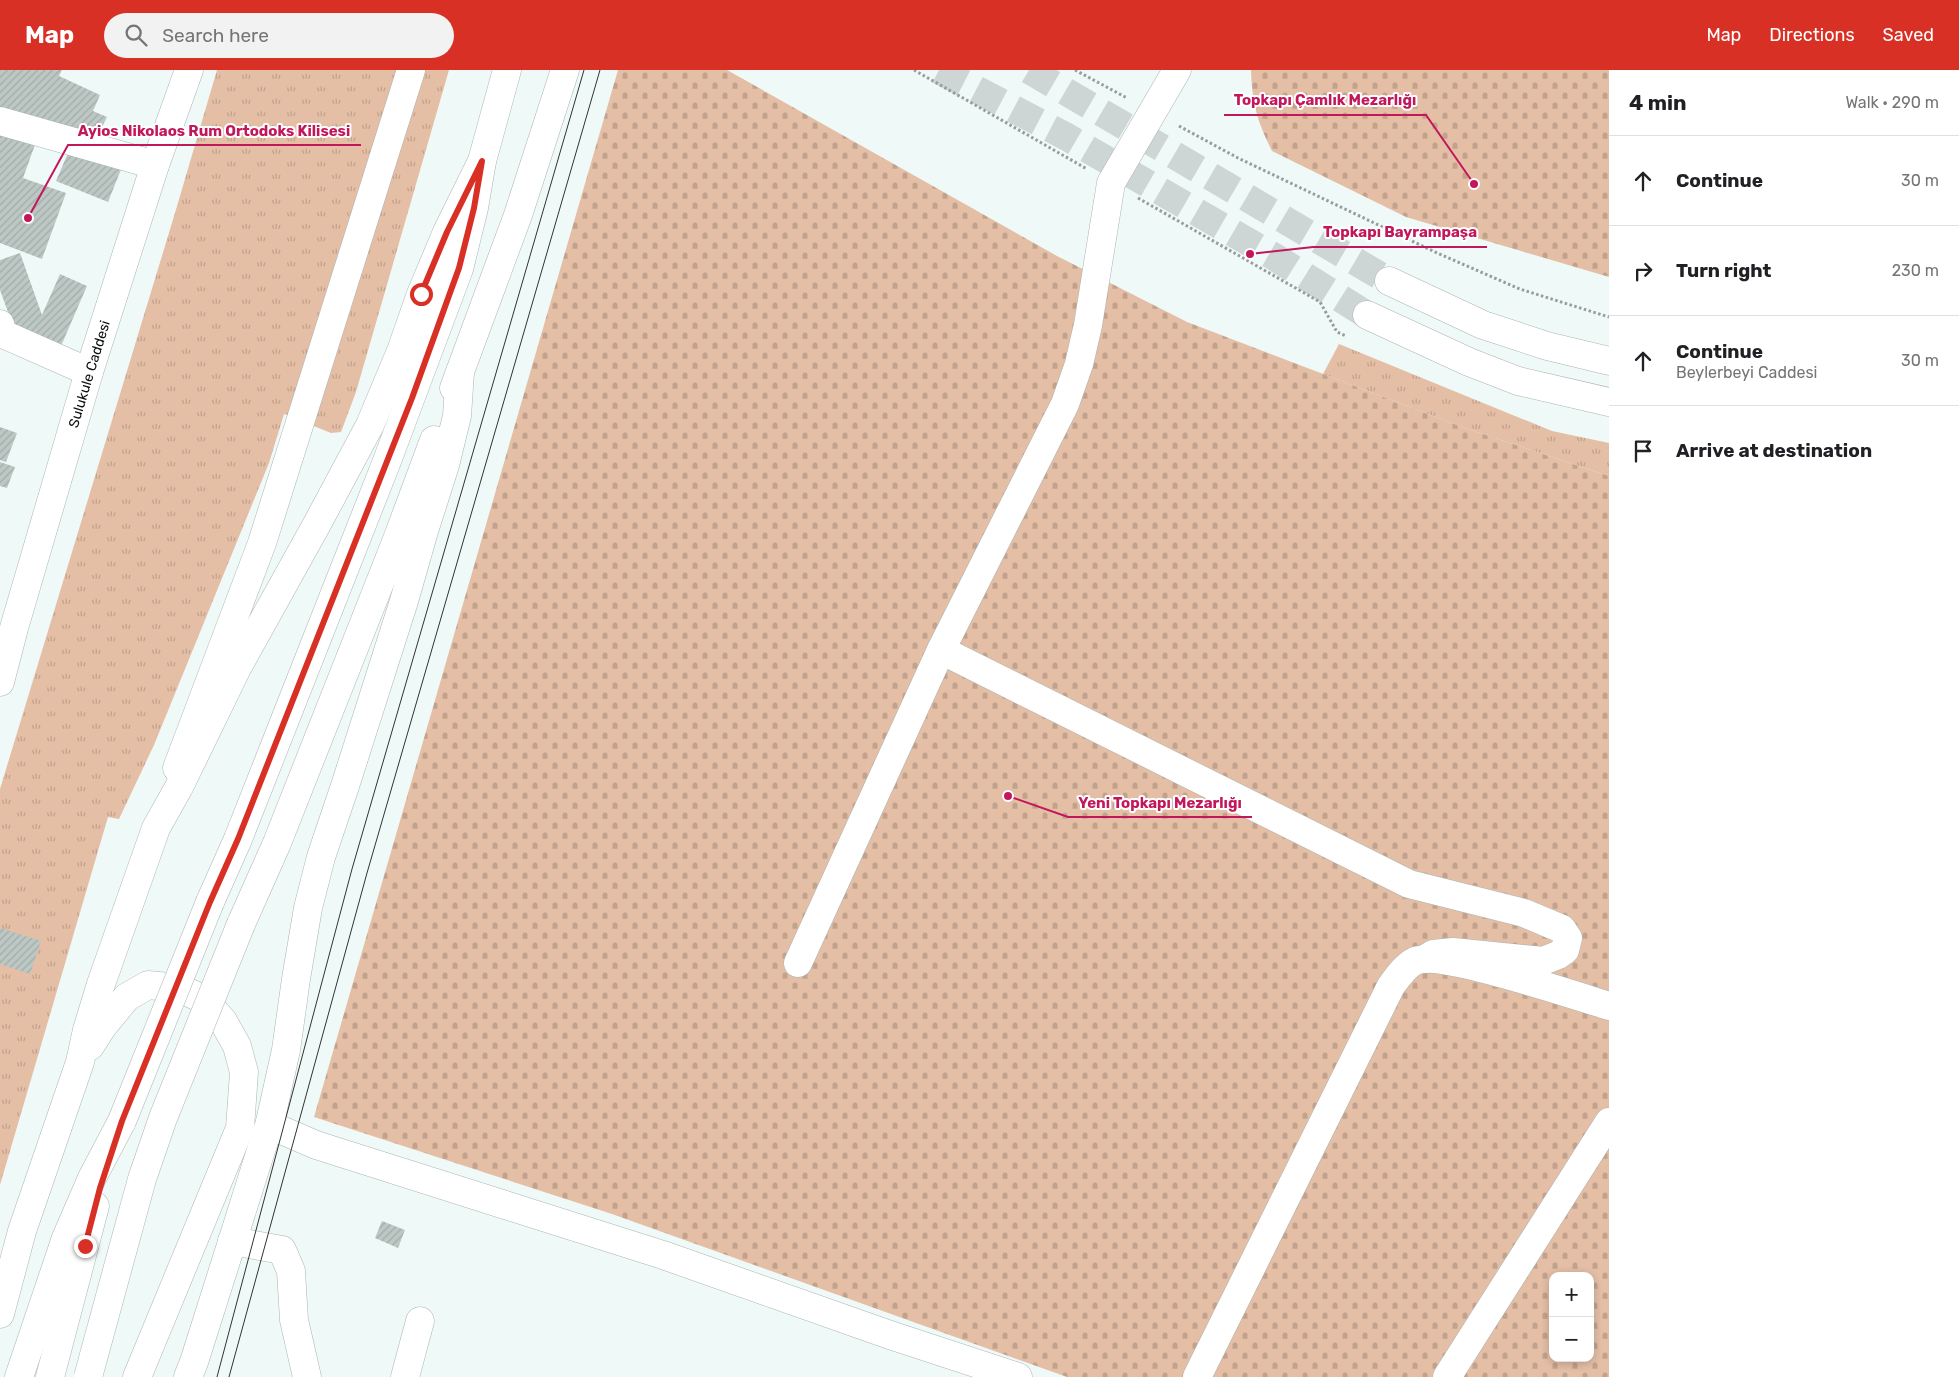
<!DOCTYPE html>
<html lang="en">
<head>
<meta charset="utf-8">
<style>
  :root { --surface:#fff; --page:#f2f2f2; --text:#202124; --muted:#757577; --line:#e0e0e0; --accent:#d93025 }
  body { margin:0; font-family:Rubik,sans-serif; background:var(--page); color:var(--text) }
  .controls { position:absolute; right:15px; bottom:15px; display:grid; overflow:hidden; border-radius:10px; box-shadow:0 2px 8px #0003 }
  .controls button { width:45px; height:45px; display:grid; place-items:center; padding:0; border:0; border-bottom:1px solid var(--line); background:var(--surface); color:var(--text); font:25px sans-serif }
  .stop { position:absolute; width:15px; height:15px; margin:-11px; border:4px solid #d93025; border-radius:50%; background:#fff }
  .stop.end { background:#d93025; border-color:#fff; box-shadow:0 1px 5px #0008 }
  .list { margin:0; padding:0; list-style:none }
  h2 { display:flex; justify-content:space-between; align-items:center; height:65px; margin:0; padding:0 20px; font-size:21px }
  h2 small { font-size:16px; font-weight:400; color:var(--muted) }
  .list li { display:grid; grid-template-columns:32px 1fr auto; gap:15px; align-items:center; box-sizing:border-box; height:90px; padding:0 20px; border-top:1px solid var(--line) }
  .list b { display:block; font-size:19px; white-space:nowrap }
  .list p { margin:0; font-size:16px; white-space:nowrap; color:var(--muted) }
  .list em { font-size:16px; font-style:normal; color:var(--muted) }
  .icon { flex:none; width:28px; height:28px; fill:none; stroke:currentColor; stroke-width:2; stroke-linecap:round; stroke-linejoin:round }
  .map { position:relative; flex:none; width:1609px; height:1307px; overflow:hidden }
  header { display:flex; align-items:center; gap:30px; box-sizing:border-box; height:70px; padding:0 25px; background:var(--accent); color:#fff }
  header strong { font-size:24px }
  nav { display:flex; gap:28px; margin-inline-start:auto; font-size:18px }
  .search { width:350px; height:45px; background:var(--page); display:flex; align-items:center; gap:12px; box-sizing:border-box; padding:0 18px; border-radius:28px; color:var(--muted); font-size:19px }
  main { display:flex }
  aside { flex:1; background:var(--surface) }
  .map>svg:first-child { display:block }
  .grass { fill:url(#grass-tufts) }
  .cemetery { fill:url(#cemetery-stones); fill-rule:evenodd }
  .building { fill:url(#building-hatch) }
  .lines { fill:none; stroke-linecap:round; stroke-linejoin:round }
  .major-tunnel { stroke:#cdd6d4; stroke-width:28; stroke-dasharray:28 14; stroke-linecap:butt }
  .minor-casing { stroke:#abb5b3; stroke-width:29 }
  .major-casing { stroke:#abb5b3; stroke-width:29 }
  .path { stroke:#969d9c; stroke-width:3; stroke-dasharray:2.5 2.5; stroke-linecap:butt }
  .minor { stroke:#fff; stroke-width:28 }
  .major { stroke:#fff; stroke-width:28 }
  .tram { stroke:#2f3433; stroke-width:1 }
  .major-bridge-casing { stroke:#abb5b3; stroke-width:29; stroke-linecap:butt }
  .major-bridge { stroke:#fff; stroke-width:28 }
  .route { stroke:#d93025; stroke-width:6 }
  .labels { text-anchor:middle; stroke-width:4; stroke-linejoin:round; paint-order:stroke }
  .street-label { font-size:14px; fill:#0b0f0e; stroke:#fff }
  .leader { fill:none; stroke:#c2185b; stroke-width:2 }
  .callout-dot { fill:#c2185b; stroke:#fff; stroke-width:2 }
  .callout-label { font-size:15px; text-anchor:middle; font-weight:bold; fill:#c2185b; stroke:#fff; stroke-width:4; stroke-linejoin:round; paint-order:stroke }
</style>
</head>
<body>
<header>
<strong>Map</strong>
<div class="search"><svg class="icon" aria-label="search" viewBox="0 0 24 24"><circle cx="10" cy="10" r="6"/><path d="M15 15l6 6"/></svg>Search here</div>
<nav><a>Map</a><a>Directions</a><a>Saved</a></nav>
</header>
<main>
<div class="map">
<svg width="1609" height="1307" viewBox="0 0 1609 1307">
  <defs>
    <pattern id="grass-tufts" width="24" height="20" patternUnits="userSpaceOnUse" patternTransform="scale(1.25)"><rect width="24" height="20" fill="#e4bea5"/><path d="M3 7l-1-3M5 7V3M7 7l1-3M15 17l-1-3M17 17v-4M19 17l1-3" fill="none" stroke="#c2a28d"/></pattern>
    <pattern id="cemetery-stones" width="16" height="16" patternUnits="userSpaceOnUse" patternTransform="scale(1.25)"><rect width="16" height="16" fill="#e4bea5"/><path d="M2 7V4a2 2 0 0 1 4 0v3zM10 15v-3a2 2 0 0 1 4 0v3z" fill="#c2a28d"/></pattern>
    <pattern id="building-hatch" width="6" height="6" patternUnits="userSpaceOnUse" patternTransform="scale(1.25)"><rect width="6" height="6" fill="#bdc8c5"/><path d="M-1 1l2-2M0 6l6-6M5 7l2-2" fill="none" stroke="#a1aba8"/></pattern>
  </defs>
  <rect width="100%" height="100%" fill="#eff9f7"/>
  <g class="grass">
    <path d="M217 0H449L356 322 341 362 331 363 284 344 269 393 154 675 119 749 108 747 0 1115V719L175 143Z"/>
    <path d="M1339 274 1552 361 1609 373V406L1462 357 1323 304Z"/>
  </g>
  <g class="cemetery">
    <path d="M618 0H727L1057 186 1187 252 1462 357 1609 406V1307H1067L612 1144 314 1047ZM1553 1206H1590V1288H1553Z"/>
    <path d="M1251 0H1609V207L1406 147 1272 81C1257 51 1252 33 1251 0Z"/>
  </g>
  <g class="building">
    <path d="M0 0H62L59 6 100 25 93 41 107 47 93 75 38 50 0 37Z"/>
    <path d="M0 59 36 72 23 108 66 123 42 189 0 173Z"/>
    <path d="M71 76 122 97 108 132 56 111Z"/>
    <path d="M20 183 42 245 60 204 87 216 61 276 13 256 0 220V190Z"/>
    <path d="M0 357 17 363 6 392 0 390Z"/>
    <path d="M0 392 15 397 7 418 0 416Z"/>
    <path d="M0 858 41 871 30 904 0 894Z"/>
    <path d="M382 1151 405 1160 398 1178 375 1168Z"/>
  </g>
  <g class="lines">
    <g class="major-tunnel">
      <path d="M939 0 1067 67 1273 186 1367 245"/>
      <path d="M1029 0 1389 211"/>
    </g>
    <g class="minor-casing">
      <g id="minor">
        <path d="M0 51 155 95"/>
        <path d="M0 254 3 264 89 302"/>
        <path d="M941 580 1409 814 1524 843 1562 859 1568 868 1565 880 1558 885 1543 891 1453 882 1433 884 1425 889"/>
        <path d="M0 612 14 558 89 302 155 95 189 0"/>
        <path d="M177 698 262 473 411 0"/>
        <path d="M798 893 941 580 1065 334 1079 294 1088 255 1111 113 1177 0"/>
        <path d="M270 1052 279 1059 316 1075 663 1185 890 1265 1018 1307"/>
        <path d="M232 1171 282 1180 291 1201 294 1250 307 1307"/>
        <path d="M405 1307 420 1251"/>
        <path d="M1197 1307 1391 916C1397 908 1405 896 1415 891 1439 880 1577 926 1609 936"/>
        <path d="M1447 1307 1609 1052"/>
      </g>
    </g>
    <g class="major-casing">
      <g id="major">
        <path d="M1389 211 1483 255 1547 276 1609 291"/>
        <path d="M1367 245 1469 292 1518 311 1609 332"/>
        <path d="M454 318 518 145 565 0"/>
        <path d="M210 832 238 769 387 391 459 199 474 138 482 91 507 0"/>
        <path d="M241 854 277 773 398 467 434 370"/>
        <path d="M90 976 103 956 127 927 148 915 180 918 204 930 223 951 237 976 244 1002 240 1058 137 1307"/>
        <path d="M0 1244 22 1161 80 992 87 960 101 914 156 758 179 717 237 598 317 454 370 355 401 281 421 224 447 162 482 91"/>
        <path d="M19 1307 66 1168 92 1108 122 1051"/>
        <path d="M50 1307 95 1136"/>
        <path d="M188 1307 194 1292 270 1052 286 980 296 909 308 838 321 787 345 716 404 531 424 461 445 395 457 346 460 302"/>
      </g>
    </g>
    <g class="path">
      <path d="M914 0 1087 99"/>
      <path d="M1075 0 1127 28"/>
      <path d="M1179 56 1238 88 1435 182 1520 219 1609 247"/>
      <path d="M1138 128 1320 232 1337 262 1346 266"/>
    </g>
    <use href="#minor" class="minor"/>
    <use href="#major" class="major"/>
    <g class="tram">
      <path d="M217 1307 352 799 584 0"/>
      <path d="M229 1307 367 803 600 0"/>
    </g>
    <g class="major-bridge-casing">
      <g id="major-bridge">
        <path d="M122 1051 210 832"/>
        <path d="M88 1307 142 1109 163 1048 241 854"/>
      </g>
    </g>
    <use href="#major-bridge" class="major-bridge"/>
  </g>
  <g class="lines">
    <path class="route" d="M85 1176 100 1118 122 1051 210 832 238 769 412 328 459 198 474 138 482 91 447 162 421 224"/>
  </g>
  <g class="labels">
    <g class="street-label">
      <text transform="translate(89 304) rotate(-73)" y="5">Sulukule Caddesi</text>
    </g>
  </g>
  <path class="leader" d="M1474 114L1426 45H1224M28 148L68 75H361M1250 184L1313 177H1487M1008 726L1068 747H1252"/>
  <g class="callout-dot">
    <circle cx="1474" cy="114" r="5"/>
    <circle cx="28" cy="148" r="5"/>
    <circle cx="1250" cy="184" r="5"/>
    <circle cx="1008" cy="726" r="5"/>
  </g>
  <g class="callout-label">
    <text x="1325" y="35">Topkapı Çamlık Mezarlığı</text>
    <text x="214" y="66">Ayios Nikolaos Rum Ortodoks Kilisesi</text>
    <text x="1400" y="167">Topkapı Bayrampaşa</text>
    <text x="1160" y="738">Yeni Topkapı Mezarlığı</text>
  </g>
</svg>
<div class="controls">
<button>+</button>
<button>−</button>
</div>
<div class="stop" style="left:421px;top:224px"></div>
<div class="stop end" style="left:85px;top:1176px"></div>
</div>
<aside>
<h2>4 min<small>Walk · 290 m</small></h2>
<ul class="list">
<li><svg class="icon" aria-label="ahead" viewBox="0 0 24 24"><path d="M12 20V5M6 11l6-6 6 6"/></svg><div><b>Continue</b></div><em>30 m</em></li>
<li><svg class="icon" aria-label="right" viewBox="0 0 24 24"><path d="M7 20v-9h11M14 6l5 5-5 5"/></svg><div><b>Turn right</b></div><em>230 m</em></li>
<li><svg class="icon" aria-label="ahead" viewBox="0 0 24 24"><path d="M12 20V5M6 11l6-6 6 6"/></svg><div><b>Continue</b><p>Beylerbeyi Caddesi</p></div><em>30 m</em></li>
<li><svg class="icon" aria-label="arrive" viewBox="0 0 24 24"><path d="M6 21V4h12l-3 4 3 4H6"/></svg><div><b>Arrive at destination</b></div></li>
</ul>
</aside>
</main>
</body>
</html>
